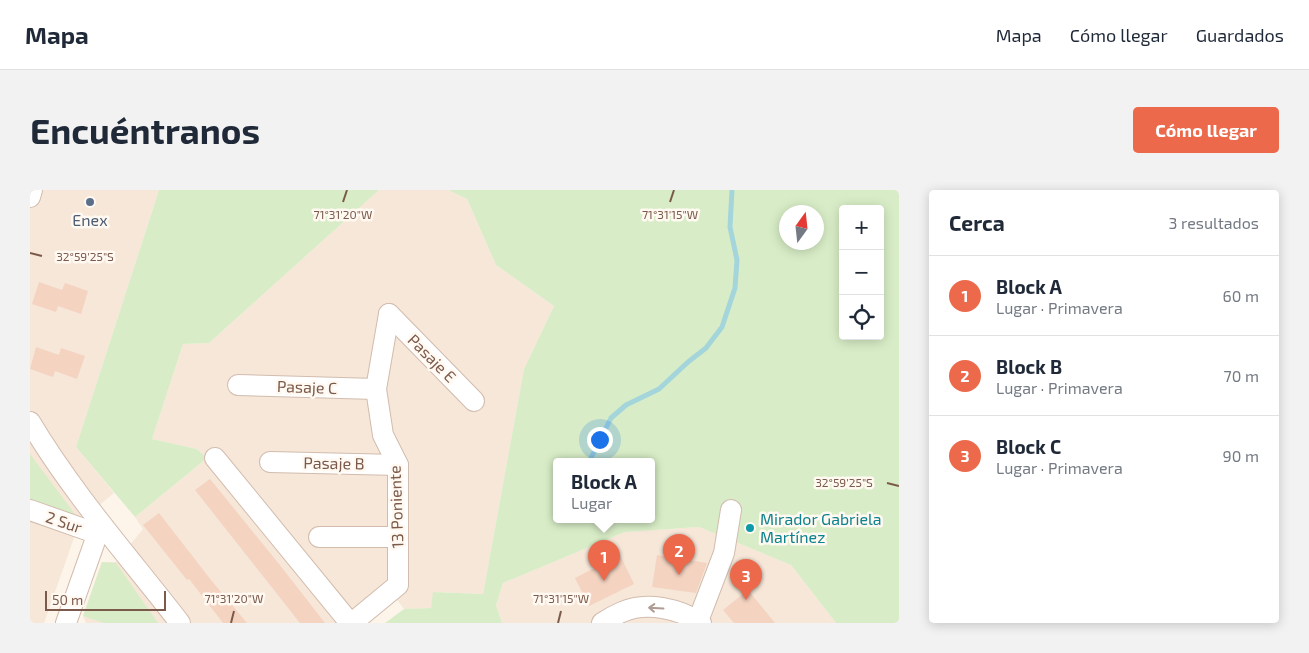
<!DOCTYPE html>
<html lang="es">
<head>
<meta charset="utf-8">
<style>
  :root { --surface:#fff; --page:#f2f2f3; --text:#1f2937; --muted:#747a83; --line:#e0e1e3; --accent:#ec694b }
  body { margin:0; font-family:"Exo 2",sans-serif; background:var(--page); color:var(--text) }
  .controls { position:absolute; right:15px; top:15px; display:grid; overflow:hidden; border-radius:5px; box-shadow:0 2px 12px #0003 }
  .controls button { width:45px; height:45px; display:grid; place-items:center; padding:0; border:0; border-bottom:1px solid var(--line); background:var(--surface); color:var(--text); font:25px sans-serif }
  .compass { position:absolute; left:749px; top:15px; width:45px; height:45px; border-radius:50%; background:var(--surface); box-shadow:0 2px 12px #0003; rotate:15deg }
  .scale { position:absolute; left:15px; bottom:12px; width:121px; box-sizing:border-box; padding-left:5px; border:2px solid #7b5a4b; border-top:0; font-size:14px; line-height:18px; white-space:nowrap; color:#7b5a4b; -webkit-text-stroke:4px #fff9f2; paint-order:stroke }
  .you { position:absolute; left:569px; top:249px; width:18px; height:18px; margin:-12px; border:4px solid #fff; border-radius:50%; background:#1a73e8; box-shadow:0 0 0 8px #1a73e833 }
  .badge { display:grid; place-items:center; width:32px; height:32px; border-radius:50%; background:var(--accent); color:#fff; font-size:16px; font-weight:700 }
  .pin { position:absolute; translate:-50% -41px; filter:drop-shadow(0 1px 2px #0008) }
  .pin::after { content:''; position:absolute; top:26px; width:18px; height:15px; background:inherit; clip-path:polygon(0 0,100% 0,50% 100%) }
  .popup { position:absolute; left:523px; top:268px; width:102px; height:65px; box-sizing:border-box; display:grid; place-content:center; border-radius:5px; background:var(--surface); filter:drop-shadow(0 1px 4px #0005); font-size:16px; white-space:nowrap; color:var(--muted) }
  .popup b { font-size:19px; color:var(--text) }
  .popup::after { content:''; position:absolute; left:50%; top:100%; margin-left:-10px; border:10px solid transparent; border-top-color:var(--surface) }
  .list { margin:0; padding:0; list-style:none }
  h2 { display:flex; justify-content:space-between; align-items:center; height:65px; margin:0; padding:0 20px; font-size:21px }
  h2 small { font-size:16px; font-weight:400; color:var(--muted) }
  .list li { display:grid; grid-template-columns:32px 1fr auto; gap:15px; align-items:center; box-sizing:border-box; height:80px; padding:0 20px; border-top:1px solid var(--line) }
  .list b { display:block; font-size:19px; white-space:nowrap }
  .list p { margin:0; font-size:16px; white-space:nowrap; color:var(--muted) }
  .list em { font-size:16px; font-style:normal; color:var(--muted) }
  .icon { flex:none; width:28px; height:28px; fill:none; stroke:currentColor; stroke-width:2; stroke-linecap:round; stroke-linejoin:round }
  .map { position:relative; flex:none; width:869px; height:433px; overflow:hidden; border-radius:5px }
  header { display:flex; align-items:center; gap:30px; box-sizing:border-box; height:70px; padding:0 25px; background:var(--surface); border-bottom:1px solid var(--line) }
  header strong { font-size:24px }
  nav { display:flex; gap:28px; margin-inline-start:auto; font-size:18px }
  .intro { display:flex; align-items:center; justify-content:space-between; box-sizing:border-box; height:120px; padding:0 30px }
  h1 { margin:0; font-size:35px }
  .button { padding:12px 22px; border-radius:5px; background:var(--accent); color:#fff; font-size:18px; font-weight:700 }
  main { display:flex; gap:30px; padding:0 30px }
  aside { flex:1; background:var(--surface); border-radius:5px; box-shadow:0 2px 12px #0003 }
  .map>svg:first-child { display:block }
  .residential { fill:#f6e7d8 }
  .green { fill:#d8edc7; fill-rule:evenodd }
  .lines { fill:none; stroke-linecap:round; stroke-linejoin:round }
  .stream { stroke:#a3d5db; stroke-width:5 }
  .building { fill:#f4d3c1 }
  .minor-casing { stroke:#d2bcae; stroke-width:22 }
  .minor { stroke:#fff; stroke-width:20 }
  .oneway { stroke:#b09c93 }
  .ticks { fill:none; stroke:#7b5a4b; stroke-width:2 }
  .service-dot { fill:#5c6f8a; stroke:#fff9f2; stroke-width:2 }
  .culture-dot { fill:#0f9aa8; stroke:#fff9f2; stroke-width:2 }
  .labels { text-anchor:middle; stroke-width:5; stroke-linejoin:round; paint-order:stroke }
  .service-label { font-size:16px; fill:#4e5e75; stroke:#fff9f2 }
  .street-label { font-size:16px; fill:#7b5a4b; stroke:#fff9f2 }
  .culture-label { font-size:16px; fill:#0d838f; stroke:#fff9f2; text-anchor:start }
  .ticks-label { font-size:12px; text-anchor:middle; fill:#7b5a4b; stroke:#fff9f2; stroke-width:5; stroke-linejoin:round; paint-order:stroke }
</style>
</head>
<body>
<header>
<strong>Mapa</strong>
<nav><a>Mapa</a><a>Cómo llegar</a><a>Guardados</a></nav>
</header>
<div class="intro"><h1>Encuéntranos</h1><a class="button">Cómo llegar</a></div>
<main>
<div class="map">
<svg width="869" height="433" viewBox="0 0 869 433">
  <rect width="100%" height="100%" fill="#fdf5ea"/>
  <g class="residential">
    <path d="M0 0H129L46 257 84 303 50 331 14 433H0Z"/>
    <path d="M349 0H418L437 9 466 75 524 116 494 179 453 404 404 402 401 418 374 419 355 394 307 433H56L53 426 72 372H86L113 339 105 327 177 268 167 259 122 249 153 154 179 153Z"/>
    <path d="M669 337 761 375 806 433H472L466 415 473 393 595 342Z"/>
  </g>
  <g class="green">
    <path d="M129 0H349L179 153 153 154 122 249 167 259 177 268 105 327 46 257Z"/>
    <path d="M418 0H869V433H806L761 375 669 337 595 342 473 393 466 415 472 433H355L374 419 401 418 403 402 453 404 494 179 524 116 466 75 437 9ZM813 19H850V146H813ZM756 22H786V52H756ZM526 272H622V330H526Z"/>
    <path d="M0 264 50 331 0 309Z"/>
    <path d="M72 372 86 373 128 433H74L53 426Z"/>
  </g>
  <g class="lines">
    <path class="stream" d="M559 272 581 228 596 215 629 199 658 172 676 158 692 137 705 98 707 70 700 37 702 0"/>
  </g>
  <g class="building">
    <path d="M9 92 32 100 35 93 58 101 51 124 28 116 26 122 2 114Z"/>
    <path d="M6 157 29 165 31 158 55 166 47 189 25 181 23 187 0 179Z"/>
    <path d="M180 289 249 374 295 433H270L165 300Z"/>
    <path d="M129 323 181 390 217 433H193L159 389 157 390 113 335Z"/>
    <path d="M590 365 604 394 559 416 545 388Z"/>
    <path d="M627 365 677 373 666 403 622 397Z"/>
    <path d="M718 400 745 433H704L693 420Z"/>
  </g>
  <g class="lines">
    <g class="minor-casing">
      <g id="minor">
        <path d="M0 7 2 0"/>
        <path d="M359 124 444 211"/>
        <path d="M208 195 346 199"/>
        <path d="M0 232C43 304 99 367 150 433"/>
        <path d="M185 268 320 433"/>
        <path d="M240 272 368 275"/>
        <path d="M0 320 68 344"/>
        <path d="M289 347H368"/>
        <path d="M668 431 694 363 701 320"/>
        <path d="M36 433 71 334"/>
        <path d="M322 433 368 395V275L353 245 346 199 359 124"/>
        <path d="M572 433C578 429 585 425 592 422 617 411 650 419 671 433"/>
      </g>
    </g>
    <use href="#minor" class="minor"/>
  </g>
  <defs><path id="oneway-shaft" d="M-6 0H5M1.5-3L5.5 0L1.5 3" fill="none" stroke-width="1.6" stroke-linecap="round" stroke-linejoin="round" transform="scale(1.25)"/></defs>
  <use class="oneway" href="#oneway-shaft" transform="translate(626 418) rotate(-177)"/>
  <path class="ticks" d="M313 12 317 0M640 12 644 0M0 63 12 66M857 293 869 296M201 433 204 421M528 433 531 421"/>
  <circle class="service-dot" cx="60" cy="12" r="5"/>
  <circle class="culture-dot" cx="720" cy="338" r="5"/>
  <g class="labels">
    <g class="service-label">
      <text x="60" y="36">Enex</text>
    </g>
    <g class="street-label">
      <text transform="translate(402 168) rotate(45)" y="6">Pasaje E</text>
      <text transform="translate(277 197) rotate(2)" y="6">Pasaje C</text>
      <text transform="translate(304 273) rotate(1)" y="6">Pasaje B</text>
      <text transform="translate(366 317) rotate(-92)" y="6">13 Poniente</text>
      <text transform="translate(34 332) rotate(19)" y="6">2 Sur</text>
    </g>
    <g class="culture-label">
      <text x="730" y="335">Mirador Gabriela<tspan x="730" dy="18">Martínez</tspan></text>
    </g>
  </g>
  <g class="ticks-label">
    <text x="313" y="29">71°31'20"W</text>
    <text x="640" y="29">71°31'15"W</text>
    <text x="55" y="71">32°59'25"S</text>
    <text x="814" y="297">32°59'25"S</text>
    <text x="204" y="413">71°31'20"W</text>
    <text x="531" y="413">71°31'15"W</text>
  </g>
</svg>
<div class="controls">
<button>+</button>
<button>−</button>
<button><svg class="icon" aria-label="locate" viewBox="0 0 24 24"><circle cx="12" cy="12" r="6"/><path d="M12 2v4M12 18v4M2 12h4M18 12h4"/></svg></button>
</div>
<svg class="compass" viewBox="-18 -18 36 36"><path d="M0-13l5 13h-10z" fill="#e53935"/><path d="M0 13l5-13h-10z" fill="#747a83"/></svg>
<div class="scale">50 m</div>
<div class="you"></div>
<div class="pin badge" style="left:574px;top:391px">1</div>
<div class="popup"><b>Block A</b>Lugar</div>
<div class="pin badge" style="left:649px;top:385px">2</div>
<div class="pin badge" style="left:716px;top:410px">3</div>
</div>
<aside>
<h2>Cerca<small>3 resultados</small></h2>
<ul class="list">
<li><span class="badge">1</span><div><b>Block A</b><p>Lugar · Primavera</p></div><em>60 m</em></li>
<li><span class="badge">2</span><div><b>Block B</b><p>Lugar · Primavera</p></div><em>70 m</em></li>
<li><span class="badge">3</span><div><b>Block C</b><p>Lugar · Primavera</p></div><em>90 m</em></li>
</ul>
</aside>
</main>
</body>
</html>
